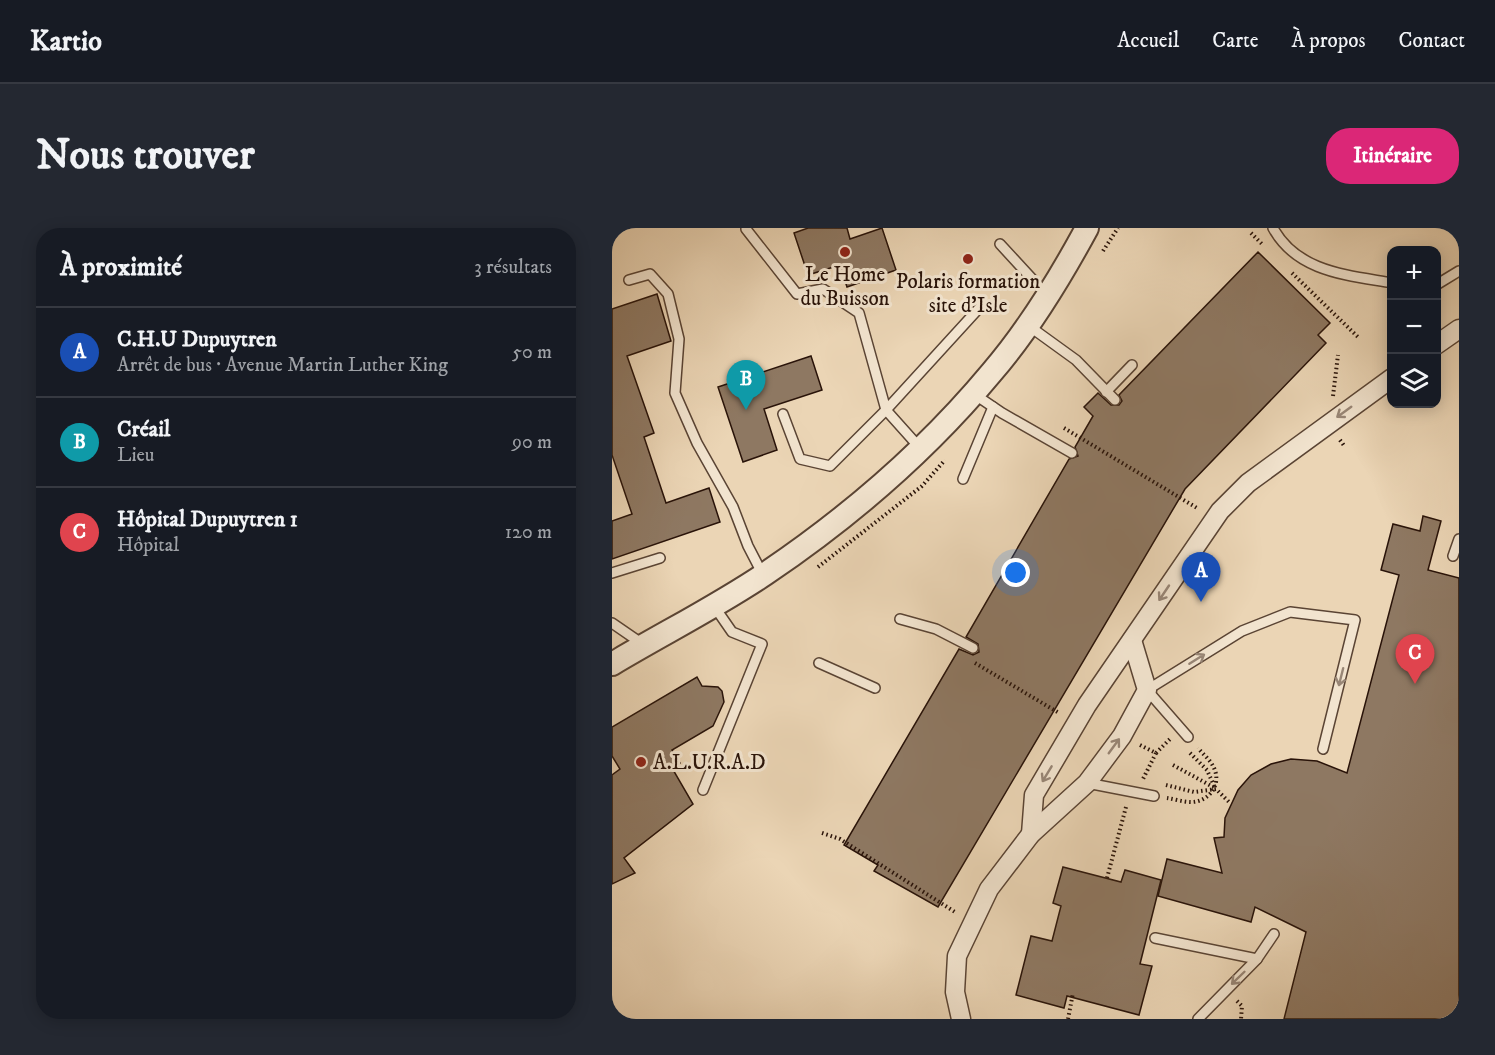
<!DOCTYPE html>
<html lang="fr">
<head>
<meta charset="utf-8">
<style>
  :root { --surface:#171b24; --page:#242831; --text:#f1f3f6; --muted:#9ea1a6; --line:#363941; --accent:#db2777 }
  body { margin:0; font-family:"IM FELL DW Pica",serif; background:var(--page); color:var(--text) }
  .controls { position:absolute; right:18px; top:18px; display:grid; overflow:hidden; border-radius:12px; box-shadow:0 3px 15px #0003 }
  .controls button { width:54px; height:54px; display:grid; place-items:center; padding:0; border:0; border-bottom:2px solid var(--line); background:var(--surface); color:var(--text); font:30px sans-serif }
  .you { position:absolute; left:404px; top:345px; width:21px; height:21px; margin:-15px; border:4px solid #fff; border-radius:50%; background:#1a73e8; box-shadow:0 0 0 9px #1a73e833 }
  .badge { display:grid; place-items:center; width:39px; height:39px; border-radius:50%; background:var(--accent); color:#fff; font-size:20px; font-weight:700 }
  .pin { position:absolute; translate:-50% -50px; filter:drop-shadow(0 2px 3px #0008) }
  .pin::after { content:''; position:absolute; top:32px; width:21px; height:18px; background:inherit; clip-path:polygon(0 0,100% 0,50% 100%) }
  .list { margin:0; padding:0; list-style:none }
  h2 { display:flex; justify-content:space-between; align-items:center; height:78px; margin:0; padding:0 24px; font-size:26px }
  h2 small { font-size:20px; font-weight:400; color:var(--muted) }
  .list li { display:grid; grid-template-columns:39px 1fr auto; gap:18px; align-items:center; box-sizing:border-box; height:90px; padding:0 24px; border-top:2px solid var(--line) }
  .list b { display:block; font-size:22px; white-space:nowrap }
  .list p { margin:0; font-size:20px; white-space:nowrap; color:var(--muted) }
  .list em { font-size:20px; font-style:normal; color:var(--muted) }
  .icon { flex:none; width:33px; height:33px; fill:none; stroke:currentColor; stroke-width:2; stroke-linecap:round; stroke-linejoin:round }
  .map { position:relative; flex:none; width:847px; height:791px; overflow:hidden; border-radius:24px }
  header { display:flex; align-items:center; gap:36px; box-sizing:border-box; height:84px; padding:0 30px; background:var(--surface); border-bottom:2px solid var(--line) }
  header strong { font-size:28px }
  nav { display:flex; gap:33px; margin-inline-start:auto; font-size:21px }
  .intro { display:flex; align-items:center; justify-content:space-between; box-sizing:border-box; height:144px; padding:0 36px }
  h1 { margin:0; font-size:42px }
  .button { padding:15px 27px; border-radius:24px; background:var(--accent); color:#fff; font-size:21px; font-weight:700 }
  main { display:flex; gap:36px; padding:0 36px }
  aside { flex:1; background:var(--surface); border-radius:24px; box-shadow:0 3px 15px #0003 }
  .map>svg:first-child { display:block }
  .building { fill:#8e7862; stroke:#291309; stroke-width:1.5 }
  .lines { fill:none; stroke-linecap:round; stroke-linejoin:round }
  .service-casing { stroke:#5a4434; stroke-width:12 }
  .minor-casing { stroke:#5a4434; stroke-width:21 }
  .tertiary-casing { stroke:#5a4434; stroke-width:26 }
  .path { stroke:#291309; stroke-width:4; stroke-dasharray:1.5 3; stroke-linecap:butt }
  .service { stroke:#f2e4cf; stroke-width:9 }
  .minor { stroke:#f2e4cf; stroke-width:18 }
  .tertiary { stroke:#f2e4cf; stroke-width:22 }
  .oneway { stroke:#988676 }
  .poi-dot { fill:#8f2418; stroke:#f2e4cf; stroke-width:2 }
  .labels { text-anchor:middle; stroke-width:6; stroke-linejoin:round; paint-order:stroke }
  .poi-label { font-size:21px; fill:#291309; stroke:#f2e4cf }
</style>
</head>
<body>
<header>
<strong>Kartio</strong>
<nav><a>Accueil</a><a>Carte</a><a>À propos</a><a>Contact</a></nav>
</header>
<div class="intro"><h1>Nous trouver</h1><a class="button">Itinéraire</a></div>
<main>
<aside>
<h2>À proximité<small>3 résultats</small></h2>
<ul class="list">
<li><span class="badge" style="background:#1a4fb4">A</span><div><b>C.H.U Dupuytren</b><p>Arrêt de bus · Avenue Martin Luther King</p></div><em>50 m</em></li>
<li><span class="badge" style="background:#0f9aa8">B</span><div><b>Créail</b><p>Lieu</p></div><em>90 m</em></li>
<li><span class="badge" style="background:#e0444e">C</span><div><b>Hôpital Dupuytren 1</b><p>Hôpital</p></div><em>120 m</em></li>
</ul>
</aside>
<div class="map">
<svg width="847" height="791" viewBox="0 0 847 791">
  <rect width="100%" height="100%" fill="#ebd5b5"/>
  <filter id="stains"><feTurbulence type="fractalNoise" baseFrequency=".00333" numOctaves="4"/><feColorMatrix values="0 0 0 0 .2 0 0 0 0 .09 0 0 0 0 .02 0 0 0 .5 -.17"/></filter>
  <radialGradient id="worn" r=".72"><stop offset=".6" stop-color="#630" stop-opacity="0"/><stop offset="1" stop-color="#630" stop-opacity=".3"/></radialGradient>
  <g class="building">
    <path d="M196 0H235L238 11 270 0 284 42 235 59 228 37 196 47 182 5Z"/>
    <path d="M646 24 718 95 706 107 714 115 573 261 326 679 262 643 266 637 232 617 347 421 361 427 367 424 366 416 354 409 457 231 466 228 463 219 481 188 472 179 486 165 499 177H507L510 173 507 167Z"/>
    <path d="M45 66 59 113 15 128 42 205 32 209 54 275 97 260 108 294 0 331V293L20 286 0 227V81Z"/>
    <path d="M199 128 210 162 152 181 165 222 131 234 106 159Z"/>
    <path d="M811 288 829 293 816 342 847 350V791H672L694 704 643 679 639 694 546 668 555 631 610 645 602 610 612 609 613 590 626 562 639 547 659 536 679 531 705 533 735 545 787 347 769 342 781 296 808 303Z"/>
    <path d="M85 449 90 458 106 459 110 463 112 474 101 498 60 522 68 535 60 540 81 576 12 630 23 645 0 656V547L8 541 0 528V499Z"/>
    <path d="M451 639 509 654 513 642 549 652 528 736 540 738 527 787 455 768 452 780 404 767 419 708 440 713 449 678 441 675Z"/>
  </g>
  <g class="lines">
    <g class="service-casing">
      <g id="service">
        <path d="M661 0C685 44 735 47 780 55"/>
        <path d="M134 1 185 66 211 61 247 85 274 182 308 220"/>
        <path d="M388 16 435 67"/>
        <path d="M17 52 38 46 56 66 67 111 63 165 85 215 121 279 136 318 151 347"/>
        <path d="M824 57 847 43"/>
        <path d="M417 98 464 132 503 172"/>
        <path d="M494 164 520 137"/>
        <path d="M362 166 390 185 460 225"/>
        <path d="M171 186 188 231 218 238 274 182 369 78"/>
        <path d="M351 251 381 179"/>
        <path d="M841 328 847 311"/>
        <path d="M0 345 48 330"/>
        <path d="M288 391 324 401 361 420"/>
        <path d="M0 395 32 417"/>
        <path d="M207 435 263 460"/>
        <path d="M576 509 535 462 630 403 678 384 743 392 711 521"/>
        <path d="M475 555 542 568"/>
        <path d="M91 562 150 416 120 404 102 378"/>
        <path d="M543 710 645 731"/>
        <path d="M586 791 645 731 662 706"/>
      </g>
    </g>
    <g class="minor-casing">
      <g id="minor">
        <path d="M824 117 847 101"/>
        <path d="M419 606 422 567 475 477 608 283 636 255 780 150"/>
        <path d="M349 791 343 764 345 728 377 661 419 606 475 555 510 508 535 462 520 412"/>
      </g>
    </g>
    <g class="tertiary-casing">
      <path id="tertiary" d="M0 436C50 406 104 379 153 346 236 290 316 221 380 144 417 101 448 50 475 0"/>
    </g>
    <g class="path">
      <path d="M639 5 651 17"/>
      <path d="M491 23 506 0"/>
      <path d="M680 45 747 110"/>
      <path d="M721 168 726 127"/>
      <path d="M452 200 585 280"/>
      <path d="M728 212 733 219"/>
      <path d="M206 339 310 258 333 232"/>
      <path d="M363 435 447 485"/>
      <path d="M528 517 544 525 531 551"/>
      <path d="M544 525 558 511"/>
      <path d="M578 525 595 542 603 560"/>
      <path d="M561 537 603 560"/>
      <path d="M554 557 582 564 604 561 618 575"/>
      <path d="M555 570C562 571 571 574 579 574 597 574 611 556 601 538 598 532 591 526 586 520"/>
      <path d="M210 605 228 611 343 684"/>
      <path d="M495 650 514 579"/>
      <path d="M625 773 630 778 629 791"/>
      <path d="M456 791 461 765"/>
    </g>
    <use href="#service" class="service"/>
    <use href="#minor" class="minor"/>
    <use href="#tertiary" class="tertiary"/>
  </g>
  <defs><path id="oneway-shaft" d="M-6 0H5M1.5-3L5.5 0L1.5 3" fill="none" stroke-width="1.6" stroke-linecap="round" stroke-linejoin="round" transform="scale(1.5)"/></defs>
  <g class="oneway">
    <use href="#oneway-shaft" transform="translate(732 184) rotate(144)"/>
    <use href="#oneway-shaft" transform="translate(552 365) rotate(124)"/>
    <use href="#oneway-shaft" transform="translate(585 431) rotate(-32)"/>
    <use href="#oneway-shaft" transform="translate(729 449) rotate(104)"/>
    <use href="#oneway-shaft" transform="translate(502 518) rotate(-54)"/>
    <use href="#oneway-shaft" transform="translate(435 546) rotate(121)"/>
    <use href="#oneway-shaft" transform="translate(626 750) rotate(136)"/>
  </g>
  <g class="poi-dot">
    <circle cx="233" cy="24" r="6"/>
    <circle cx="356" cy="31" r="6"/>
    <circle cx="29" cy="534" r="6"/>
  </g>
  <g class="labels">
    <g class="poi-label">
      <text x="233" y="53">Le Home<tspan x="233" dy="24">du Buisson</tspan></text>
      <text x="356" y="60">Polaris formation<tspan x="356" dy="24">site d'Isle</tspan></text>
      <text x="41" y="541" text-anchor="start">A.L.U.R.A.D</text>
    </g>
  </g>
  <rect width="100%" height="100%" filter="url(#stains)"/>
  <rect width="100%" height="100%" fill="url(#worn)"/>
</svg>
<div class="controls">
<button>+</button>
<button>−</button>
<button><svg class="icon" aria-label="layers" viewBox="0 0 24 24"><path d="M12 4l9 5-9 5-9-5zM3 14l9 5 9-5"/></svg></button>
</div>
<div class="you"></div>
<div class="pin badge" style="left:589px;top:374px;background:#1a4fb4">A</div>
<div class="pin badge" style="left:134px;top:182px;background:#0f9aa8">B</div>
<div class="pin badge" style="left:803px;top:456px;background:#e0444e">C</div>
</div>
</main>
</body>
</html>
